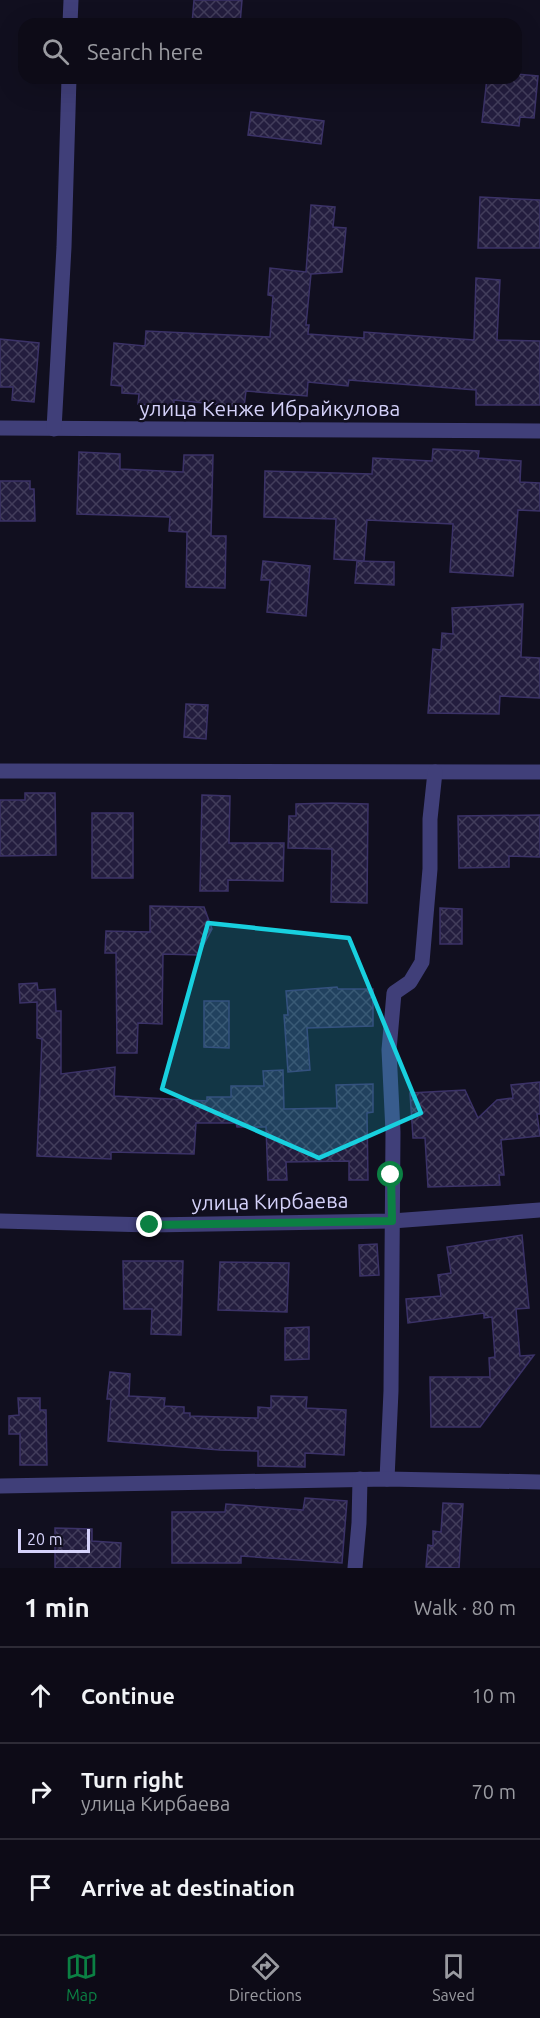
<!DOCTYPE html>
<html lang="en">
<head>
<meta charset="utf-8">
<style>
  :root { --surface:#0d0b17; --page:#161420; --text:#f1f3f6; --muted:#9a9ba1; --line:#2d2b36; --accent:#0b8043 }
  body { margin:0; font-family:Ubuntu,sans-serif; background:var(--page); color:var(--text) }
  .scale { position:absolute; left:18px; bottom:15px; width:72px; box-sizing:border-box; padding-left:6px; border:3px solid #d5d2fa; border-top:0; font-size:16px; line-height:21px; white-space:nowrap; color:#d5d2fa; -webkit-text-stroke:4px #110f1f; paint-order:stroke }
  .stop { position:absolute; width:18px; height:18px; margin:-14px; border:4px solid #0b8043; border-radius:50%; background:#fff }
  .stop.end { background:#0b8043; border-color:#fff; box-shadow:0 2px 6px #0008 }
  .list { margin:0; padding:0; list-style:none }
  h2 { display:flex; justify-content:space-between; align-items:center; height:78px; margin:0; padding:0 24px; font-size:26px }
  h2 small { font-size:20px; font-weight:400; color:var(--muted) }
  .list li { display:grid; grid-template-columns:39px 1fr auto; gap:18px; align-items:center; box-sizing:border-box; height:96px; padding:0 24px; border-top:2px solid var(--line) }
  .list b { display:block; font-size:22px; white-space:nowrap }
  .list p { margin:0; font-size:20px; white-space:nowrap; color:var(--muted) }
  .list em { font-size:20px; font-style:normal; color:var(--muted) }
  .icon { flex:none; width:33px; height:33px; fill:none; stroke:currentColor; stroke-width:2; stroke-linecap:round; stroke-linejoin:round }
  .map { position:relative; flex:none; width:540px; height:1568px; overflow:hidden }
  .search { position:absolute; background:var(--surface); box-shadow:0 6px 24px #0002; left:18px; right:18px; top:18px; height:66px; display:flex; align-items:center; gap:15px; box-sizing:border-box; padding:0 21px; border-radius:18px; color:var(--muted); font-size:22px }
  .sheet { height:366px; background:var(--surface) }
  nav { display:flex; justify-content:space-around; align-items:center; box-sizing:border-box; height:84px; border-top:2px solid var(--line); background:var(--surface); font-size:16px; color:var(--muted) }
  nav a { display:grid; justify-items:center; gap:3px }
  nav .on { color:var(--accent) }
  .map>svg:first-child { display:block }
  .building { fill:url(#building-cross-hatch); stroke:#3b3267; stroke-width:1.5 }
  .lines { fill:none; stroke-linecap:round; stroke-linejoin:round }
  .minor { stroke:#403f79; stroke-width:15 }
  .route { stroke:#0b8043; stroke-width:8 }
  .marked { fill:#18d0df; fill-opacity:0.2; stroke:#18d0df; stroke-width:4.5; stroke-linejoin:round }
  .labels { text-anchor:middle; stroke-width:4.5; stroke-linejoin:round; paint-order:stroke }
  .street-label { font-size:21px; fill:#d5d2fa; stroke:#110f1f }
</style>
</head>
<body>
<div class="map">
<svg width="540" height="1568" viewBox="0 0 540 1568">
  <defs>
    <pattern id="building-cross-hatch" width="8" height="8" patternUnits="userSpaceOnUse" patternTransform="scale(1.5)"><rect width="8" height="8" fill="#231d3e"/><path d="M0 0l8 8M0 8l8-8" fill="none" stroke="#423d5b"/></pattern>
  </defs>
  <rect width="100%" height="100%" fill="#110f1f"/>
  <g class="building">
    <path d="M194 0H242L240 24H192Z"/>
    <path d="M516 74 538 76 534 118 520 117 519 126 482 122 487 78H516Z"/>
    <path d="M251 112 324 121 321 144 248 135Z"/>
    <path d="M480 197 540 200V248H478Z"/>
    <path d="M311 205 335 207 333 227 346 228 342 272 311 274 306 325H309L308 334 364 338V332L474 340 476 278 500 280 497 340 540 341V405H476V390L349 380 348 386 308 382 307 396 246 391 244 407 174 400V407L138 404 139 394 122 393V386L111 385 114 343 145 346 146 331 270 337 273 296 268 295 270 268 306 272Z"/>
    <path d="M0 339 39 343 34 402 12 400 13 387H0Z"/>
    <path d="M433 449 479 451 478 458 521 461 520 482 540 483V511L518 510 513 576 450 572 453 524 367 520 364 561 334 559 336 519 264 517 265 471 372 474 373 458 432 461Z"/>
    <path d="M79 452 120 454V469L183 472 184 455H213L211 536H226L225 588 186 587 187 532 169 531 170 517 77 514Z"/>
    <path d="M0 481H30V489H34L35 521H0Z"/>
    <path d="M263 561 310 566 306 616 267 612 270 580H261Z"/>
    <path d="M357 561 394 562V585L355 583Z"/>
    <path d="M523 604 521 657 540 658V698L500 696 499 714 428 713 433 649 441 650 442 633 453 634 452 608Z"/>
    <path d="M186 704 208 705 206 739 184 737Z"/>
    <path d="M25 793H55L56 855 0 856V800H25Z"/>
    <path d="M202 795 230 796 229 843H284L283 881 228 880V891H200Z"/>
    <path d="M332 803 368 804 367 903 331 902 332 849 288 848 289 816H296V804Z"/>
    <rect x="92" y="813" width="41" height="65"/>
    <path d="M540 815V857L509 856V867L459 868 458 816Z"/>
    <path d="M150 906 204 907 212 929 198 955 163 954 162 1024 138 1023 137 1053H117L116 953H105L106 931 150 932Z"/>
    <path d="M440 908 462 909V944H440Z"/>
    <path d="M37 983 38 990 55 989 56 1011H61V1074L115 1067 114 1096 207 1101V1097H231V1086H264L263 1071 283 1070 284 1109 337 1108 336 1085 373 1084V1112L367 1113 368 1180H349V1161L286 1162 287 1180H268L266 1127H237L236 1123H196L194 1154 111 1152V1159L37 1156 42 1039 37 1038V1002L20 1003 19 984Z"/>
    <path d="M337 987 338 989H373V1026L307 1028 310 1070 288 1072 284 1015H288L286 991Z"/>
    <path d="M204 1001H229V1048L204 1047Z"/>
    <path d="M540 1082V1114H537L540 1136 501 1140 504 1175H499L500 1185 428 1187 425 1138H413L410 1093 465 1090 478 1118 497 1100 513 1098 511 1085Z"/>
    <path d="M522 1235 529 1308 516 1309 520 1356 534 1355 480 1427H431L430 1377H490L489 1358 495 1357 492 1317 484 1318V1313L408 1323 406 1299 441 1296 438 1275 451 1273 447 1247Z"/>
    <path d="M377 1244 379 1275 360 1276 359 1245Z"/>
    <path d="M123 1261H183L181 1335 151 1334 152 1309H124Z"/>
    <path d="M220 1262 289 1263 287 1312 218 1310Z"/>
    <path d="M309 1327V1359L285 1360V1328Z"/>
    <path d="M110 1372 130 1374 129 1396 165 1398 164 1406 184 1407V1413H190V1416L258 1418V1407L271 1408V1396L307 1397 306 1408 346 1410 344 1455 305 1453V1467L258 1466V1451L220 1450 108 1441 111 1399H107Z"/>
    <path d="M18 1398H40V1410H46L47 1465H20V1434H9V1416L19 1415Z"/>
    <path d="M305 1498 347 1501 342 1563 241 1556V1563H172V1512H225L226 1504 303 1510Z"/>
    <path d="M443 1503 463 1504 459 1568 426 1567 428 1545 433 1546V1531L441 1532Z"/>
    <path d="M55 1528 92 1529V1541L121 1543 120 1568H55Z"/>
  </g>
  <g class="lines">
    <g class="minor">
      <path d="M70 24 71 0"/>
      <path d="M0 428 540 431"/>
      <path d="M54 429 64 247 69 78"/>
      <path d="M0 771 540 772"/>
      <path d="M0 1221 150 1225 392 1221 540 1210"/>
      <path d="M387 1479 391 1391 393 1132 389 1050 394 993 410 982 422 962 430 869V819L435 772"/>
      <path d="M0 1486 387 1479 540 1482"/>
      <path d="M355 1568 359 1523 360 1479"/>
    </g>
  </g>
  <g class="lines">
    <path class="route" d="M150 1225 392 1221 391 1175"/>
  </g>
  <path class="marked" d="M208 923 349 938 421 1113 319 1158 162 1089Z"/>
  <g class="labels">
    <g class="street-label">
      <text x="270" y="416">улица Кенже Ибрайкулова</text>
      <text transform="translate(270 1202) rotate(-1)" y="7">улица Кирбаева</text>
    </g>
  </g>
</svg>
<div class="scale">20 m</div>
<div class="stop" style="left:391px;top:1175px"></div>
<div class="stop end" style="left:150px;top:1225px"></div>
<div class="search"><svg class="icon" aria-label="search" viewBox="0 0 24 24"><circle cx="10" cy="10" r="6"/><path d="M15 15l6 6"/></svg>Search here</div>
</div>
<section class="sheet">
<h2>1 min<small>Walk · 80 m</small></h2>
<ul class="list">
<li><svg class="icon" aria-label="ahead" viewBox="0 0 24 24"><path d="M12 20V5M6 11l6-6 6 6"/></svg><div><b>Continue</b></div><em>10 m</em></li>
<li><svg class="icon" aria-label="right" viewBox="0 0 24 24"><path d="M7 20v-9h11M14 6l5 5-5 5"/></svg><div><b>Turn right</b><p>улица Кирбаева</p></div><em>70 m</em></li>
<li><svg class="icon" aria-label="arrive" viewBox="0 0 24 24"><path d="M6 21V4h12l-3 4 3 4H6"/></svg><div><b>Arrive at destination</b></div></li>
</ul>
</section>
<nav>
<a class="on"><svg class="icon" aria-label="map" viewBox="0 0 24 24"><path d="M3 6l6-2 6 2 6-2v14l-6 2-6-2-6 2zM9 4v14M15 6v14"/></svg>Map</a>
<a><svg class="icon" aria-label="directions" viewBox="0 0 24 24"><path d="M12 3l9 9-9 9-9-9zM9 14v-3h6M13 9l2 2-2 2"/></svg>Directions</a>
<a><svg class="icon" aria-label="saved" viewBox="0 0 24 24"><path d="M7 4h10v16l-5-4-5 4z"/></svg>Saved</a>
</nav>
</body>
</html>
